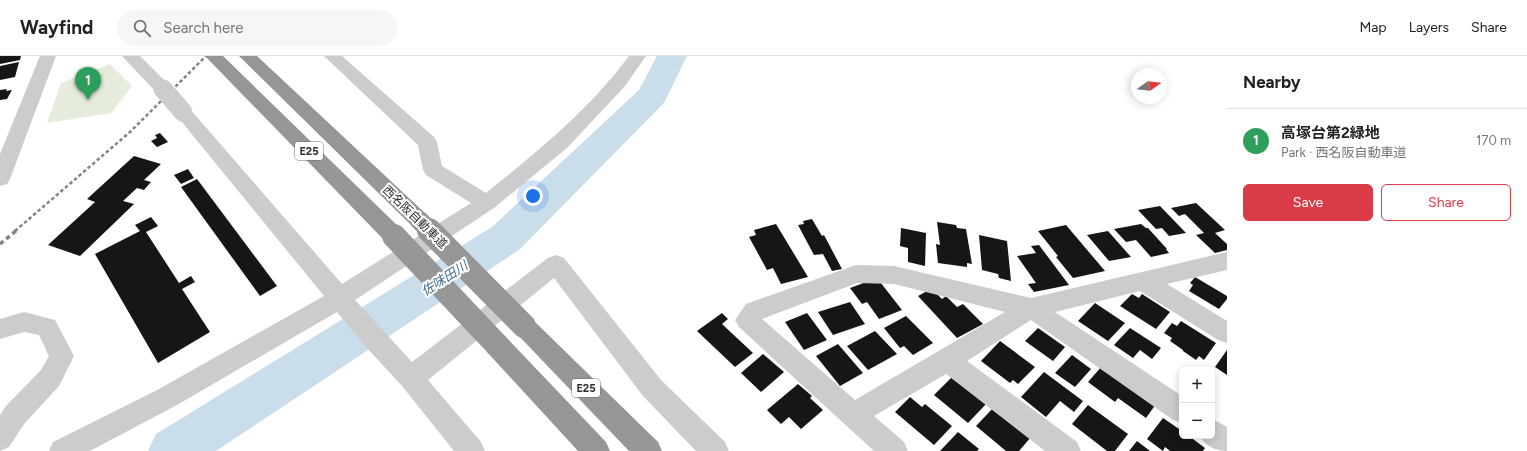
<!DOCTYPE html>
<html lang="en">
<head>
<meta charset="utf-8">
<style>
  :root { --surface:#fff; --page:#f6f6f6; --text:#222; --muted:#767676; --line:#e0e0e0; --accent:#db3b46 }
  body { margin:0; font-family:Figtree,"Noto Sans JP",sans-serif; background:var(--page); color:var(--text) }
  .controls { position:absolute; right:12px; bottom:12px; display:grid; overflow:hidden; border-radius:6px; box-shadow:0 2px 10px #0003 }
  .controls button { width:36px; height:36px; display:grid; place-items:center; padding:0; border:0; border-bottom:1px solid var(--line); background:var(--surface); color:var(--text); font:20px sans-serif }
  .compass { position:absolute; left:1131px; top:12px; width:36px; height:36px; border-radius:50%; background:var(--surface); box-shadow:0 2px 10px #0003; rotate:75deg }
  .you { position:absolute; left:533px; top:140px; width:14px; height:14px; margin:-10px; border:3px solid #fff; border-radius:50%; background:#1a73e8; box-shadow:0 0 0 6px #1a73e833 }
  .badge { display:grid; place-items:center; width:26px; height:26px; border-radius:50%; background:var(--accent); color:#fff; font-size:13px; font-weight:700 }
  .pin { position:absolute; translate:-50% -33px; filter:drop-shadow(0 1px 2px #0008) }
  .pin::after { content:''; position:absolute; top:21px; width:14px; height:12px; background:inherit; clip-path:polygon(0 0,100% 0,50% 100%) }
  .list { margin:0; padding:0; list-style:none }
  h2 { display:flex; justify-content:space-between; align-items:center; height:52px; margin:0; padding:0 16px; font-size:17px }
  h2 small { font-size:13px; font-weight:400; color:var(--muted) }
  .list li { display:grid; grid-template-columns:26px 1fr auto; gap:12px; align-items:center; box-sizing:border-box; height:64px; padding:0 16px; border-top:1px solid var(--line) }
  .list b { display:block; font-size:15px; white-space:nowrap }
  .list p { margin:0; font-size:13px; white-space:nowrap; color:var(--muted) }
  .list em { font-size:13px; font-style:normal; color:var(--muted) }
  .actions { display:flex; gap:8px; padding:12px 16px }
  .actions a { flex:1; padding:9px 0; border:1px solid var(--accent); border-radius:6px; text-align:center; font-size:14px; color:var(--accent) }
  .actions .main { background:var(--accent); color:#fff }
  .icon { flex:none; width:22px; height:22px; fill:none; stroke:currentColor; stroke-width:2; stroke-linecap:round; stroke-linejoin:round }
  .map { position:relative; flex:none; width:1227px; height:395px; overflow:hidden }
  header { display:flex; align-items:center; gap:24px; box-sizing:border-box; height:56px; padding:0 20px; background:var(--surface); border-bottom:1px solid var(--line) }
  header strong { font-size:19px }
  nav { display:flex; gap:22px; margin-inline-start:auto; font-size:14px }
  .search { width:280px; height:36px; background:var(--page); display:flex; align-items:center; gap:10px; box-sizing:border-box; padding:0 14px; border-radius:22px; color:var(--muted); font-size:15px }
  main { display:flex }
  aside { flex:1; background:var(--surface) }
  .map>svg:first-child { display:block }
  .green { fill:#e5ebdd }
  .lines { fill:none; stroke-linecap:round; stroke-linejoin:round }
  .river { fill:#caddea; fill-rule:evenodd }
  .building { fill:#161616 }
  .minor { fill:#ccc; fill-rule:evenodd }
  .highway { fill:#969696; fill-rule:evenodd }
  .rail-far1 { stroke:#848484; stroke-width:2.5; stroke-dasharray:3.5 2.5; stroke-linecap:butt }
  .rail { stroke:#848484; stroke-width:3.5; stroke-dasharray:4.5 3.5; stroke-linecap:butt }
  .minor-bridge { stroke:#ccc; stroke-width:19 }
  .highway-bridge-far1 { stroke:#969696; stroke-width:19 }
  .highway-bridge { stroke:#969696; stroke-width:24 }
  .labels { text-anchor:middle; stroke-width:4; stroke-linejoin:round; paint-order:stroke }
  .shield { fill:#fff; stroke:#6d6d6d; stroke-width:1 }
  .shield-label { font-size:11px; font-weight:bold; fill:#2f2f2f }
  .street-label { font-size:12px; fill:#2f2f2f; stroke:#fff }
  .water-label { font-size:13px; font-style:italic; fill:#416f8c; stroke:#fff }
</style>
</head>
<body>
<header>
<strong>Wayfind</strong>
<div class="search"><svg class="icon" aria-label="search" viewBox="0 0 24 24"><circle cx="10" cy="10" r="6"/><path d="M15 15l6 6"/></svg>Search here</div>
<nav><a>Map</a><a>Layers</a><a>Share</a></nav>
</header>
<main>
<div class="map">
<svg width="1227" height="395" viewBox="0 0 1227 395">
  <rect width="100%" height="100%" fill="#fff"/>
  <path class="green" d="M110 8 132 30 111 57 47 67 61 27Z"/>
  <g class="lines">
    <path class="river" d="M657 0H687L664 47 520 193 216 395H148L156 378 492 171 639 34Z"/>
  </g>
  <g class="building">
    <path d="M0 0H21L20 4 0 8Z"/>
    <path d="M19 6 15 21 0 24V10Z"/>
    <path d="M7 33 6 35 12 34 7 43 0 44V34Z"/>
    <path d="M160 77 168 86 157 91 151 85 157 82 155 79Z"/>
    <path d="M134 100 161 108 144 124 151 126 144 134 137 132 123 145 134 148 80 200 48 189 95 146 87 143Z"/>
    <path d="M188 113 194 122 181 128 174 119Z"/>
    <path d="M197 123 277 230 260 240 181 131Z"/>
    <path d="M1196 147 1225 174 1215 177 1227 188V194L1215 197 1196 179 1204 177 1185 158 1179 160 1171 152Z"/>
    <path d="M1160 150 1186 177 1169 180 1162 172 1156 173 1138 154Z"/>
    <path d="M151 161 158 170 146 176 179 227 191 220 195 226 182 233 210 276 158 307 95 198 140 175 135 169Z"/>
    <path d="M812 163 822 180 824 179 842 213 832 215 823 198 814 199 798 169 804 168 803 165Z"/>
    <path d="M937 166 956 169 957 172 966 173 972 208 967 207V211L938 207 936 188 940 189Z"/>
    <path d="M776 168 808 221 781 228 773 212 767 214 749 181 756 179 754 174Z"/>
    <path d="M1141 168 1146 172H1148L1167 193H1166L1169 197 1151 201 1136 184 1126 186 1114 173Z"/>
    <path d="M1066 169 1105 215 1073 222 1056 201 1058 200 1038 175Z"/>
    <path d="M901 172 926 177 925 210 908 206V192L900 190Z"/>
    <path d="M1108 175 1131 201 1109 205 1087 179Z"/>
    <path d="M979 179 1007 185 1011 225 999 222 998 218 982 214Z"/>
    <path d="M1039 189 1069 229 1034 236 1028 228 1036 227 1017 200 1036 197 1031 190Z"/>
    <path d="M1195 221 1227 240V243L1219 253 1189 235 1193 229 1190 227Z"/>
    <path d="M877 222 902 254 879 263 867 246 862 248 850 232Z"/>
    <path d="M929 234 935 236 942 243 946 240 957 251 963 248 983 268 957 282 918 240Z"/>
    <path d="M1132 238 1139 242 1142 238 1170 256 1156 273 1120 250Z"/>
    <path d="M850 246 865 268 833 279 818 256Z"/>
    <path d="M1095 247 1125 267 1108 285 1078 265Z"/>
    <path d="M722 257 728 263 722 268 753 297 735 311 697 275Z"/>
    <path d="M807 257 827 284 804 294 785 266Z"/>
    <path d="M906 260 933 287 913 299 904 290 900 292 884 272Z"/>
    <path d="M1181 265 1216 287 1204 304 1199 300 1196 304 1183 295V294L1170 285 1172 282 1164 277 1172 267 1177 270Z"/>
    <path d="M1038 272 1065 291 1053 305 1025 285Z"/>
    <path d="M1130 272 1161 292 1152 303 1140 294 1133 302 1114 289Z"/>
    <path d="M875 275 897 298 868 314 847 290Z"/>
    <path d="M1000 285 1035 311 1018 328 1013 324 1010 327 981 305Z"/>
    <path d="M838 288 863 317 840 330 816 300Z"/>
    <path d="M1227 294V319L1215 311Z"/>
    <path d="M763 298 784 316 761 336 741 317Z"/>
    <path d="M1072 299 1091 313 1075 331 1055 317Z"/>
    <path d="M1102 310 1156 348 1146 362 1118 342 1115 346 1088 326Z"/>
    <path d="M1044 316 1083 345 1074 356 1060 345 1046 361 1021 341Z"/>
    <path d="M953 320 987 347 968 367 934 339Z"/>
    <path d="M798 328 812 340 810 342 823 354 801 373 789 361 781 368 767 354Z"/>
    <path d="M910 341 922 351 925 348 952 370 934 389 895 356Z"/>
    <path d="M1088 349 1128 378 1115 395H1107L1072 368Z"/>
    <path d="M994 351 1031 381 1019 395H1006L976 370Z"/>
    <path d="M1163 362 1182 375V380H1189L1205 392 1203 395H1170L1165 391 1163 395 1147 383Z"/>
    <path d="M958 376 979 393 977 395H940Z"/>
    <path d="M1137 385 1150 395H1129Z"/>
  </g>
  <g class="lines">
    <g class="minor">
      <path d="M40 0H56L10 123 7 128 0 130V98Z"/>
      <path d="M122 0H140L169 29 172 33 169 37 163 39 157 37Z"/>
      <path d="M324 0H342L434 81 437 86 442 110 486 137C538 95 589 54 629 0H646L625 30 568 91 494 152 355 244 412 306 548 202 556 199 564 202 661 324 725 386 729 395H696L643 340 554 222 428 324 481 386 485 395H454L402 330 368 293 337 256 177 349 90 395H49L53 386 159 333 324 240 177 60 174 56 177 52 183 50 189 52 342 228 471 147 426 119 423 114 418 89Z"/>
      <path d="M1227 196V214L1167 228 1227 265V287L1218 284 1140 235 1055 256 1182 340V367L1173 364 1031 264 967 305 1077 386 1081 395H1045L946 318 874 360 904 386 908 395H874L739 271 735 264 746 248 856 209 894 210 1031 242ZM857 227 894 228 1005 256 855 344 762 263Z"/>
      <path d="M24 256 55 264 74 300 59 330 24 368 9 391 0 395V359L6 350 41 314 49 300 39 279 24 276 0 283V263Z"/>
      <path d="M1212 363 1227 371V395C1216 395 1205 390 1200 380H1212Z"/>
    </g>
    <g class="highway">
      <path d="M205 0H223L402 174 405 180 402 186 394 188 386 186Z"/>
      <path d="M239 0H257L426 158 430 164 426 170 419 172 412 170Z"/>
      <path d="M524 260 532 263 658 386 662 395H629L516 277 512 270 516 263Z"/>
      <path d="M496 277 505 280 606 386 610 395H578L487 296 484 288 487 280Z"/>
    </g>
    <path class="rail-far1" d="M15 175 130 76 206 0"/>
    <path class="rail" d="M0 188 17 174"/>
    <path class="minor-bridge" d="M163 33 183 56"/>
    <path class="highway-bridge-far1" d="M419 164 430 175"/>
    <g class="highway-bridge">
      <path d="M429 174 524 270"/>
      <path d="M394 180 496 288"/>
    </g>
  </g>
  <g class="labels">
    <g class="shield">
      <rect x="295" y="86" width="28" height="18" rx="3"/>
      <rect x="572" y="323" width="28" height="18" rx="3"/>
    </g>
    <g class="shield-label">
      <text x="309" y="99">E25</text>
      <text x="586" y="336">E25</text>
    </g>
    <g class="street-label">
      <text transform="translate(415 161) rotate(44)" y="4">西名阪自動車道</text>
    </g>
    <g class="water-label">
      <text transform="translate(444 222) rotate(-33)" y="5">佐味田川</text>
    </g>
  </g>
</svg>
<div class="controls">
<button>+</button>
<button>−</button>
</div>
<svg class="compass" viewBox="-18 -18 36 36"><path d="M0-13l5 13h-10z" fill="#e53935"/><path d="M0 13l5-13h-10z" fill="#767676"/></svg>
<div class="you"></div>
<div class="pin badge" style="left:88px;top:44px;background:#2e9e5b">1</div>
</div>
<aside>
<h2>Nearby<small></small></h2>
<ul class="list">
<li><span class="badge" style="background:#2e9e5b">1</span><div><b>高塚台第2緑地</b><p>Park · 西名阪自動車道</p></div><em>170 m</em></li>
</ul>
<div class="actions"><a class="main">Save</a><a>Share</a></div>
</aside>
</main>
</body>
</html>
